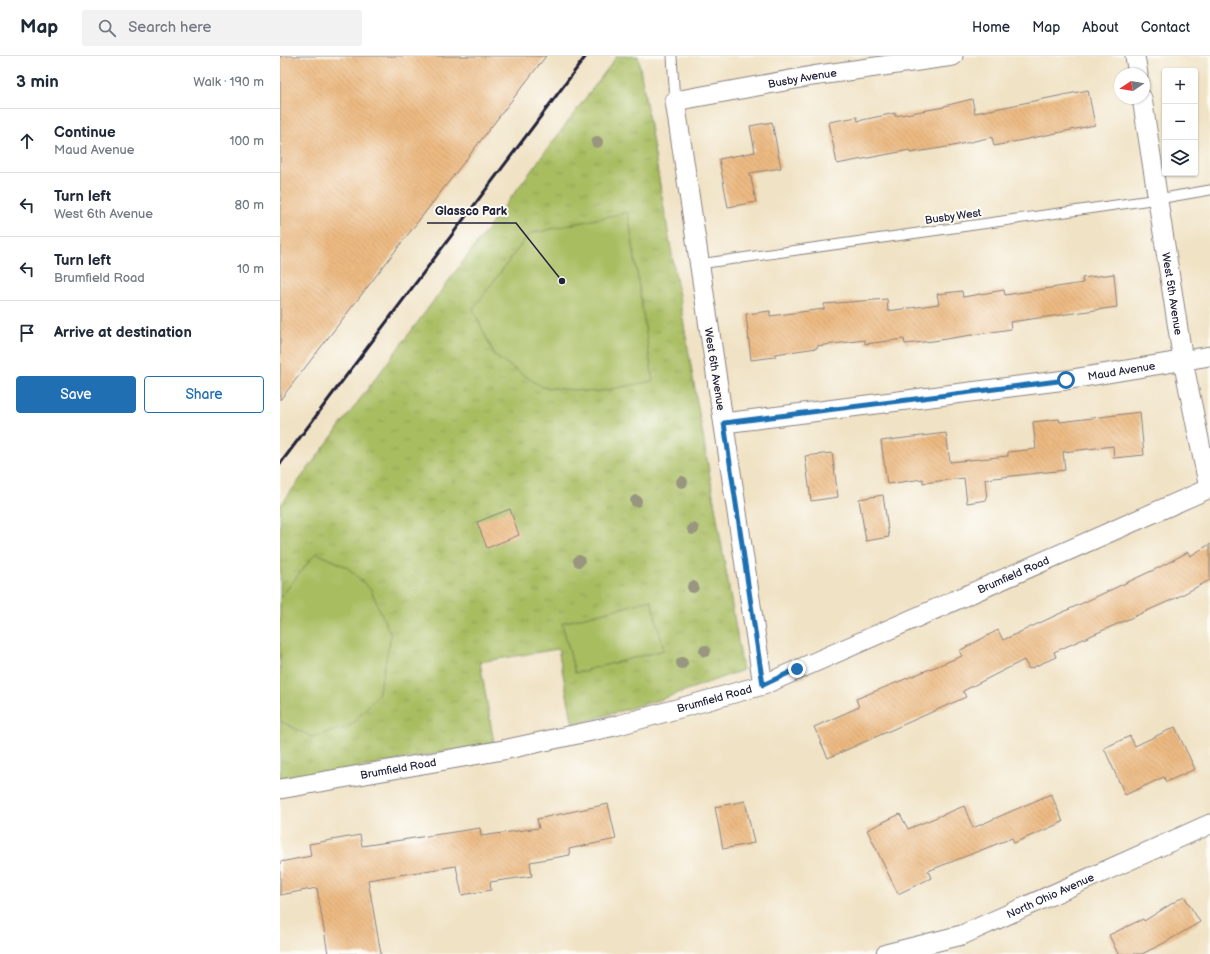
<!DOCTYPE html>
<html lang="en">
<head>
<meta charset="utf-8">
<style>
  :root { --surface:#fff; --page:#f2f2f3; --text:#1f2937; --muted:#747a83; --line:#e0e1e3; --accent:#1f6fb2 }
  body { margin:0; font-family:"Balsamiq Sans",sans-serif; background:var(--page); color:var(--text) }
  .controls { position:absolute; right:12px; top:12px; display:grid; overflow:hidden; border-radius:4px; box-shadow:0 1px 3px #0004 }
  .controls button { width:36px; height:36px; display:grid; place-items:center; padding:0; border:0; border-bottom:1px solid var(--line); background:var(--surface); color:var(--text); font:20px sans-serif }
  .compass { position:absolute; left:834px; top:12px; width:36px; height:36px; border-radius:50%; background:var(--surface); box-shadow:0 1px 3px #0004; rotate:258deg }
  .stop { position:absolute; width:12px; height:12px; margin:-9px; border:3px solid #1f6fb2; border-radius:50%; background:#fff }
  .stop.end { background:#1f6fb2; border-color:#fff; box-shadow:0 1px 4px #0008 }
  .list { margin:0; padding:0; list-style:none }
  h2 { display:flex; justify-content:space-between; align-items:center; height:52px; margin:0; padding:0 16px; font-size:17px }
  h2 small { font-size:13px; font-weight:400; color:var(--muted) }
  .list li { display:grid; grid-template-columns:26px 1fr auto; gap:12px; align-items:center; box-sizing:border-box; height:64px; padding:0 16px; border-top:1px solid var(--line) }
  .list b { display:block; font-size:15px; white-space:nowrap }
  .list p { margin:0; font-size:13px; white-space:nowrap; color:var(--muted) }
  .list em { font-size:13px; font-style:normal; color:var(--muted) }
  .actions { display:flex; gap:8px; padding:12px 16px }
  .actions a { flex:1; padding:9px 0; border:1px solid var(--accent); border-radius:4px; text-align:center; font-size:14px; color:var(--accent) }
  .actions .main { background:var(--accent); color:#fff }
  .icon { flex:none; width:22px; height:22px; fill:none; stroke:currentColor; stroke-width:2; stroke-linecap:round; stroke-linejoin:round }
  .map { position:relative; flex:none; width:930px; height:898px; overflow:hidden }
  header { display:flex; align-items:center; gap:24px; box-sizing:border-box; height:56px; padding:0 20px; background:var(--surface); border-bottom:1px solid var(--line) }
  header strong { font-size:19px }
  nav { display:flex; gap:22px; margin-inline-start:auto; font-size:14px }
  .search { width:280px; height:36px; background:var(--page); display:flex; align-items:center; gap:10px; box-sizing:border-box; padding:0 14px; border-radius:4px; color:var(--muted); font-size:15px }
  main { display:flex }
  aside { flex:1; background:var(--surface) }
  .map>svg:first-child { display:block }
  .park { fill:url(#park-tufts); stroke:#65704e }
  .pitch { fill:#a8bd61; stroke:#65704e }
  .building { fill:url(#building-back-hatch) }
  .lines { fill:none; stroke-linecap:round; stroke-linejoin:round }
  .service-casing { stroke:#898280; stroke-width:11 }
  .minor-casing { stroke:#898280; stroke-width:21 }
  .service { stroke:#fff; stroke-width:9 }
  .minor { stroke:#fff; stroke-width:19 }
  .rail { stroke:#22223b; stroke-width:3 }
  .tree { fill:#999680 }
  .route { stroke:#1f6fb2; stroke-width:5 }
  .labels { text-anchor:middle; stroke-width:4; stroke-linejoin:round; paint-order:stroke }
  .street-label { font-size:11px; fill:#22223b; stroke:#fdfcf7 }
  .leader { fill:none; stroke:#22223b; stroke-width:1.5 }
  .callout-dot { fill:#22223b; stroke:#fdfcf7; stroke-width:1.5 }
  .callout-label { font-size:12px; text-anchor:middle; font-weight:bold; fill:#22223b; stroke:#fdfcf7; stroke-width:4; stroke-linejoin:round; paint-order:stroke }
</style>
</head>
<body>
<header>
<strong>Map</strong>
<div class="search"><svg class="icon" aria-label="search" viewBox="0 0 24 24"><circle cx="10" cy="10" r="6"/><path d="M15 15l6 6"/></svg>Search here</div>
<nav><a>Home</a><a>Map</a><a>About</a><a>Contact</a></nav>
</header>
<main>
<aside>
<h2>3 min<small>Walk · 190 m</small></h2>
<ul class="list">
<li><svg class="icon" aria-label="ahead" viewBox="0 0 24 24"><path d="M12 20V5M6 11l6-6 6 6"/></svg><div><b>Continue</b><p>Maud Avenue</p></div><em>100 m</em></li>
<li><svg class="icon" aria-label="left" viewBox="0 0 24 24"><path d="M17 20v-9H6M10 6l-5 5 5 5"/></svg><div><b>Turn left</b><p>West 6th Avenue</p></div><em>80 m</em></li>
<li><svg class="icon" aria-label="left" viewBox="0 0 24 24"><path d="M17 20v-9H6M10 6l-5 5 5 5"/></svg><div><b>Turn left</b><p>Brumfield Road</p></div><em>10 m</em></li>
<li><svg class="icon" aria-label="arrive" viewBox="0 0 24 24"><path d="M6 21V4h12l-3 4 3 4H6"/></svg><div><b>Arrive at destination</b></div></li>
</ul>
<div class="actions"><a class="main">Save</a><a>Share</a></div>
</aside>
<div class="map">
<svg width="930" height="898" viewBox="0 0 930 898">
  <defs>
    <pattern id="park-tufts" width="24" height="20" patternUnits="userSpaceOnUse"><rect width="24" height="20" fill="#a8bd61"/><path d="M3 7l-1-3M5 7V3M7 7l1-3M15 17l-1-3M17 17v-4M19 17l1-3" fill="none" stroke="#90a255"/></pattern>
    <pattern id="building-back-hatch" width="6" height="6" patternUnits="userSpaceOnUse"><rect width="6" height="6" fill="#ecb981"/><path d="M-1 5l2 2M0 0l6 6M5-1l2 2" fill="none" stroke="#ca9f70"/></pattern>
  </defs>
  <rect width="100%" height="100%" fill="#fdfcf7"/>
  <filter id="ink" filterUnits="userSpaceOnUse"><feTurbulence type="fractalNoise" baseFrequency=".025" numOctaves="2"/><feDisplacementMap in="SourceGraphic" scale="8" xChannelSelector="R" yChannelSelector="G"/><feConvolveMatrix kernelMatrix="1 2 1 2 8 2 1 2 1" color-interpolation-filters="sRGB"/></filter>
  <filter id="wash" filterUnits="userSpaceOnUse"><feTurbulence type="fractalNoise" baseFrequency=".012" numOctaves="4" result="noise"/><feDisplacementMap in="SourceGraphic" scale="16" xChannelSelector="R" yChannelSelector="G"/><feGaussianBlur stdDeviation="0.9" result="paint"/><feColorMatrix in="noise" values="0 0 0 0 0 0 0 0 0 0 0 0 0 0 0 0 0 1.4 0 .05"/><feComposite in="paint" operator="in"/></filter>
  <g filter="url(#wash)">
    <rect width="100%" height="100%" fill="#f0e2c4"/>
    <path class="park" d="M337 0H358L463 614 382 643 293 669 278 593 200 606 214 687 0 726V450Z"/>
    <g class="pitch">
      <path d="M348 156 373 325 316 336 262 331 215 300 193 253 249 178Z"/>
      <path d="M36 497 67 511 91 534 111 580 98 639 69 671 32 681 0 665V542Z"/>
      <path d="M371 544 384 594 295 617 282 567Z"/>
    </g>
    <g id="blocks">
      <g class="building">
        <path d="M0 0H266L0 344Z"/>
        <path d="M808 34 815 69 714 90 712 81 673 90 630 97V94L557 108 549 66 577 61 578 65 615 57V60L664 51V50L692 43 695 57Z"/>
        <path d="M492 66 501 112 470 117 476 146 448 151 439 103 475 96 470 70Z"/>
        <path d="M834 218 837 251 730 266 731 273 653 285 625 288 624 283 585 288V284L537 290V292L495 298V301L471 304 466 258 490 255V260L544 253V248L607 243 608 255 659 248 657 238 682 235 683 241 724 234 725 239 803 227 802 222Z"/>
        <path d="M860 356 864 399 834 402 833 390 783 396 785 414 705 423 707 444 687 447 684 422 643 427V423L607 428 601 385 666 377 670 406 728 400V396L756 393 753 366 779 363 780 366Z"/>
        <path d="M552 397 558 441 531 445 525 400Z"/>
        <path d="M603 439 609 481 586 485 579 443Z"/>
        <path d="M230 453 239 479 207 492 197 466Z"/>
        <path d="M930 488V524L896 542 774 596 776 601 749 613 744 604 683 635 686 641 548 702 534 671 579 651 576 643 682 600 679 595 718 574 723 584 880 511 908 496 910 500Z"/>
        <path d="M895 671 915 713 886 726 884 721 845 739 824 692 850 680 855 690Z"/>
        <path d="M771 738 783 766 734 787 732 782 648 815 651 822 618 838 587 774 620 758 628 773 684 750 693 772Z"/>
        <path d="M465 745 474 787 443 793 435 751Z"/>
        <path d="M328 748 336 783 289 793 290 799 250 806 252 820 210 826 211 834 182 839 176 810 88 824 101 898H48L37 832 0 839V806L31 800 29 788 80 779 82 790 200 772 201 780 259 772 257 763Z"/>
        <path d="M904 840 920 866 884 887 862 898H838L829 879 863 863 864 865Z"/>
      </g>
    </g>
  </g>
  <g filter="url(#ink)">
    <use href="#blocks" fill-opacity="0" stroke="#898280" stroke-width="1"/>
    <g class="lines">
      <g class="service-casing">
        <g id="service">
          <path d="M392 0 395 45"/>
          <path d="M419 208 878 143 930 134"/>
        </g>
      </g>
      <g class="minor-casing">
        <g id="minor">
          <path d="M855 0 858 18"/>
          <path id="s1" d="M862 42 903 305 929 432"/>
          <path id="s2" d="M444 367 786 324 930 300"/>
          <path id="s3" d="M483 629 395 45 532 20 673 0"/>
          <path id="s4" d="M0 733 223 694 335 670 483 629 930 432"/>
          <path id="s5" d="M606 898 682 879 930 768"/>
        </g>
      </g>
      <use href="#service" class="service"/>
      <use href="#minor" class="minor"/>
      <path class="rail" d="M0 408 306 0"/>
    </g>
    <g class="tree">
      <circle cx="317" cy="86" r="6"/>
      <circle cx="402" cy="426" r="6"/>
      <circle cx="356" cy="445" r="6"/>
      <circle cx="413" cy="473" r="6"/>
      <circle cx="299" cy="505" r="6"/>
      <circle cx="413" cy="531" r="6"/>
      <circle cx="425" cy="595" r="6"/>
      <circle cx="402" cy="607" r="6"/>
    </g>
  </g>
  <g class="lines" filter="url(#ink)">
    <path class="route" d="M517 613 483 629 444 367 786 324"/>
  </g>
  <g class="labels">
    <g class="street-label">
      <text dy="4" stroke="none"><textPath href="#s3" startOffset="720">Busby Avenue</textPath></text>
      <text transform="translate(673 160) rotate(-8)" y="4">Busby West</text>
      <text dy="4" stroke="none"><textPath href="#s1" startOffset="198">West 5th Avenue</textPath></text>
      <text transform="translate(435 313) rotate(81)" y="4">West 6th Avenue</text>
      <text dy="4" stroke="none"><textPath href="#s2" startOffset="401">Maud Avenue</textPath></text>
      <text dy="4" stroke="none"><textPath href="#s4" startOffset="768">Brumfield Road</textPath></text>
      <text dy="4" stroke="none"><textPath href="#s4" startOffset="444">Brumfield Road</textPath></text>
      <text dy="4" stroke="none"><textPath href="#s4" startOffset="120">Brumfield Road</textPath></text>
      <text dy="4" stroke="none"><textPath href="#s5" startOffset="175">North Ohio Avenue</textPath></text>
    </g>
  </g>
  <path class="leader" d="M282 225L236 167H147"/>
  <circle class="callout-dot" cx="282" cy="225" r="4"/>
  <g class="callout-label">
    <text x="191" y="159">Glassco Park</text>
  </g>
</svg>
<div class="controls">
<button>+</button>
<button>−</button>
<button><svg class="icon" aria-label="layers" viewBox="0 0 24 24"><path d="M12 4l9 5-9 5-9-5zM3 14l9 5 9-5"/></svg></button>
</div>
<svg class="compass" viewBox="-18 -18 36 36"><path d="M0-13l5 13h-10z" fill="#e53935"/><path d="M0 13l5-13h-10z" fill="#747a83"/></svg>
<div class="stop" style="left:786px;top:324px"></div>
<div class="stop end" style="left:517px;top:613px"></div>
</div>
</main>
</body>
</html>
